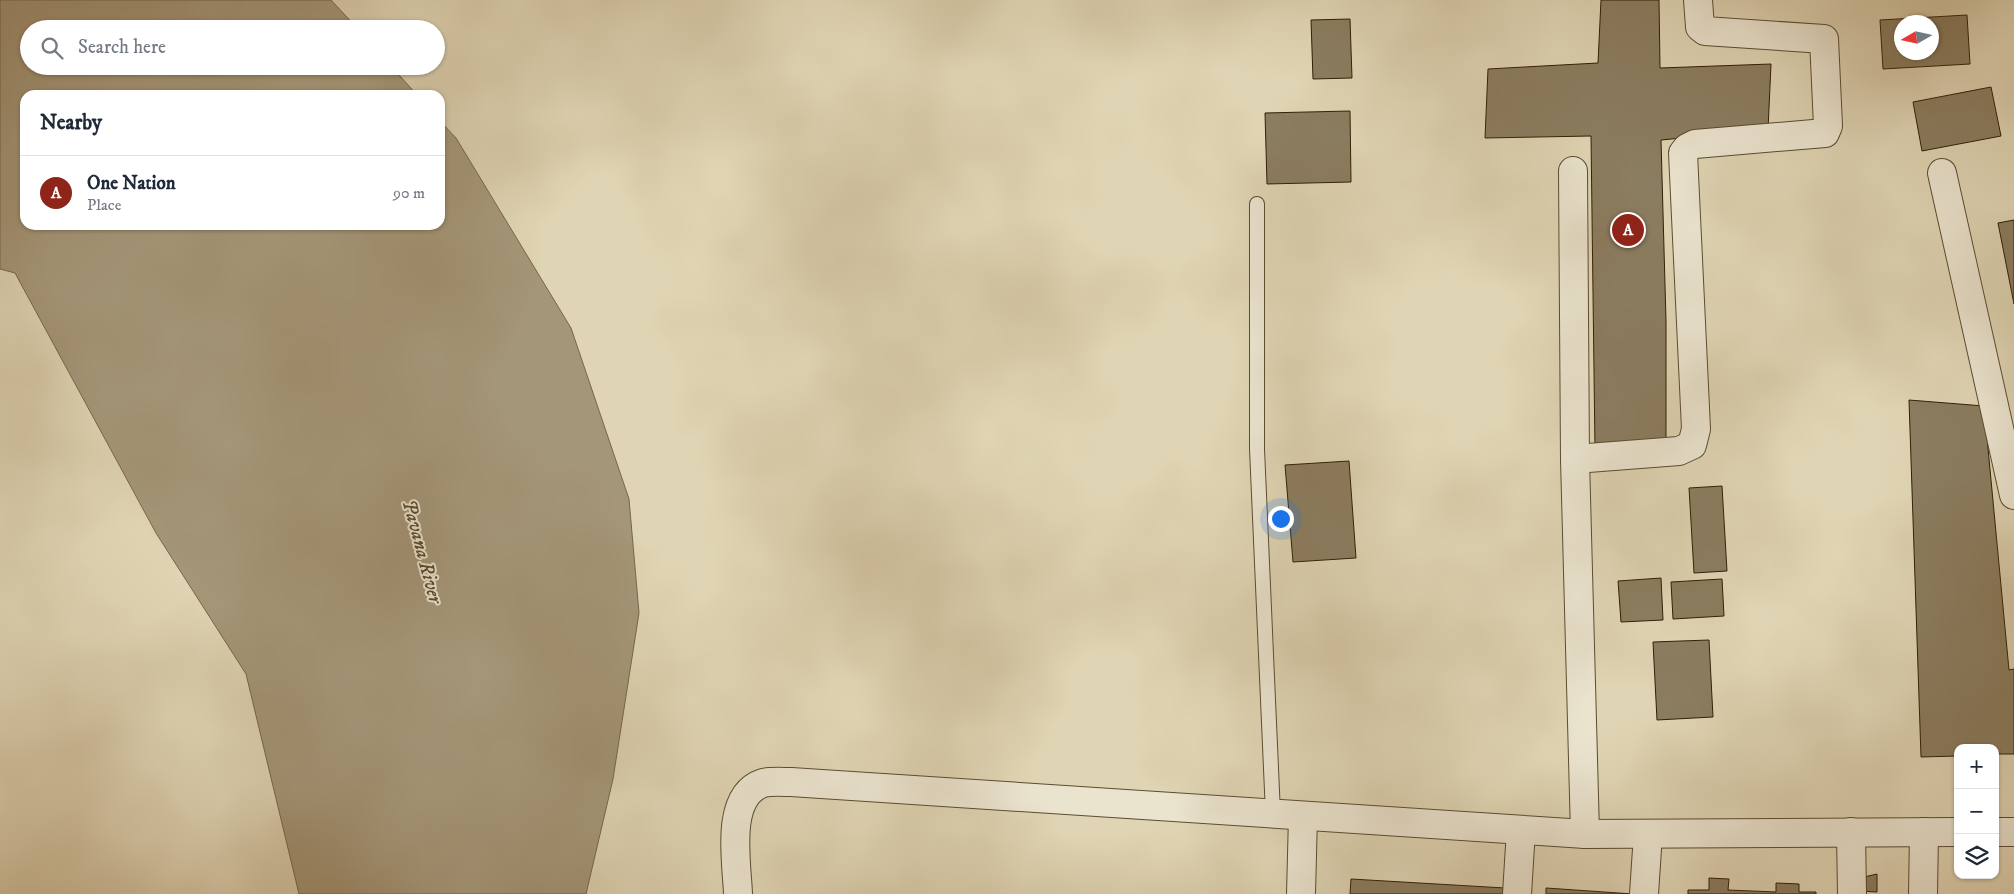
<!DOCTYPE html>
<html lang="en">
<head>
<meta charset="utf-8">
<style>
  :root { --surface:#fff; --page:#f6f6f7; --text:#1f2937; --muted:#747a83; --line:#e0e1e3; --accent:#8f2418 }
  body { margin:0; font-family:"IM FELL DW Pica",serif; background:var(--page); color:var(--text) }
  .controls { position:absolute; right:15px; bottom:15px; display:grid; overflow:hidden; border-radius:10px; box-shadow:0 1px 4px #0004 }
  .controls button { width:45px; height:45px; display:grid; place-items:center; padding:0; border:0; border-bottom:1px solid var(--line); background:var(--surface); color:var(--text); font:25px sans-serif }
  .compass { position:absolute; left:1894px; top:15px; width:45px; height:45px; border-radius:50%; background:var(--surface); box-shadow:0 1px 4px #0004; rotate:261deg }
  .you { position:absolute; left:1280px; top:518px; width:18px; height:18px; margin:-12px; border:4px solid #fff; border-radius:50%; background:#1a73e8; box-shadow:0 0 0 8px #1a73e833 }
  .badge { display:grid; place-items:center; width:32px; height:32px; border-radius:50%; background:var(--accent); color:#fff; font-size:16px; font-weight:700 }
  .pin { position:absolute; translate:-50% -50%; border:2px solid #fff; box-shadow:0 1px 5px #0006 }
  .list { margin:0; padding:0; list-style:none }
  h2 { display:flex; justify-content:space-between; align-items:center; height:65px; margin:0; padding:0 20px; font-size:21px }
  h2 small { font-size:16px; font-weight:400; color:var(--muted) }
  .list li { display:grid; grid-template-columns:32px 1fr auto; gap:15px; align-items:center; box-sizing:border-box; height:75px; padding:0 20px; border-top:1px solid var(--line) }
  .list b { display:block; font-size:19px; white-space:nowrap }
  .list p { margin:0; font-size:16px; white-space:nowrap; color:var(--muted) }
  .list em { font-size:16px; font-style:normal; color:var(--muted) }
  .icon { flex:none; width:28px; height:28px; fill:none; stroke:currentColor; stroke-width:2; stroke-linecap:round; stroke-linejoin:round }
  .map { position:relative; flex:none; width:2014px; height:894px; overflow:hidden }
  .search { position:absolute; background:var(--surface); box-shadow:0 1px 4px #0004; left:20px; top:20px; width:425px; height:55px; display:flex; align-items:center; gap:12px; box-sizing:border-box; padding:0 18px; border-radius:28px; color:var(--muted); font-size:19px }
  .panel { position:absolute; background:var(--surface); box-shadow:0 1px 4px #0004; left:20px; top:90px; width:425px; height:140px; border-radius:15px }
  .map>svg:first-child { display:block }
  .water { fill:#a49678; stroke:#76664a }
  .building { fill:#8b7d60; stroke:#311f06; fill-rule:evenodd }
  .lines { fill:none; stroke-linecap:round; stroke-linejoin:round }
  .service-casing { stroke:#5c4c31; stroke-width:16 }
  .minor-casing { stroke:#5c4c31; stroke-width:30 }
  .service { stroke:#eae3ce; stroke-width:14 }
  .minor { stroke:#eae3ce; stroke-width:28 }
  .labels { text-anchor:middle; stroke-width:4; stroke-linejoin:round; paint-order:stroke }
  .water-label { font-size:20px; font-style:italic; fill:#59492e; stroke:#eae3ce }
</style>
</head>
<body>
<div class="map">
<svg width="2014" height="894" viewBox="0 0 2014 894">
  <rect width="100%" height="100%" fill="#dfd4b3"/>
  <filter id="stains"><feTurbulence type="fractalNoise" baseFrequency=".004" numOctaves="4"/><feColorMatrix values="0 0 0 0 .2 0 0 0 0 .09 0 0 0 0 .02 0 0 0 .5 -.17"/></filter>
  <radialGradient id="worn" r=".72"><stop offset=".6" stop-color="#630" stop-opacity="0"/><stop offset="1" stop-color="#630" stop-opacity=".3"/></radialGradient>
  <path class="water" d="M0 0H331L358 29H29V66H391L417 95H25V225H440V121L456 138 571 328 629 499 639 613 613 779 586 894H299L246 674 156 533 15 273 0 269Z"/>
  <g class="building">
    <path d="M1601 0H1659L1660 68 1771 64 1768 130 1661 140 1666 321V438L1595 450 1591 136 1485 138 1488 69 1598 63Z"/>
    <path d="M1967 15 1970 64 1883 69 1880 20ZM1902 22H1932V52H1902Z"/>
    <path d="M1350 19 1352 78 1313 79 1311 20Z"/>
    <path d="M1991 87 2001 136 1922 151 1913 102Z"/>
    <path d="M1350 111 1351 182 1267 184 1265 113Z"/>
    <path d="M2014 220V304L1998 223Z"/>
    <path d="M1909 400 1984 406 2009 670 2014 669V754H1995V748H1958V756L1921 757Z"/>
    <path d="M1349 461 1356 558 1293 562 1285 465Z"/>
    <path d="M1722 486 1727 571 1694 573 1689 488Z"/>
    <path d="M1661 578 1663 620 1621 622 1618 581Z"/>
    <path d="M1722 579 1724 616 1673 619 1671 582Z"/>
    <path d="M1709 640 1713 717 1657 720 1653 642Z"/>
    <path d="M1877 874V892L1859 891 1860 878Z"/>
    <path d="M1709 878 1729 879 1728 890 1776 892V883L1799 884V892H1816V894H1688V890H1709Z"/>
    <path d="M1351 879 1505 888V894H1350Z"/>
    <path d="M1546 888 1633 894H1546Z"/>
  </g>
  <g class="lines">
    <g class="service-casing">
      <path id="service" d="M1257 204V449L1273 814"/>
    </g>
    <g class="minor-casing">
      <g id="minor">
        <path d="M1573 171 1575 459 1585 834"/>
        <path d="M1942 173 2014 495"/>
        <path d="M1575 459 1679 451 1692 445 1696 429 1683 153 1687 148 1695 144 1825 133 1828 126 1824 39 1705 31 1700 27 1698 0"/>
        <path d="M1851 832 1852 894"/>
        <path d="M1995 832H2014"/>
        <path d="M738 894C737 863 724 796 763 783 771 781 783 782 791 782L1585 834 1958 832"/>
        <path d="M1301 894 1303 816"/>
        <path d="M1517 894 1521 830"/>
        <path d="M1644 894 1648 834"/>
        <path d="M1923 894 1924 832"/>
      </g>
    </g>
    <use href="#service" class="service"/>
    <use href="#minor" class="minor"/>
  </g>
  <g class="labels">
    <g class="water-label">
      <text transform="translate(423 551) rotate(75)" y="7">Pavana River</text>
    </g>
  </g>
  <rect width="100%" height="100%" filter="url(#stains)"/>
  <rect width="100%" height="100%" fill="url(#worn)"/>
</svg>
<div class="controls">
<button>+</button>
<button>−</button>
<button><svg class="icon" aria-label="layers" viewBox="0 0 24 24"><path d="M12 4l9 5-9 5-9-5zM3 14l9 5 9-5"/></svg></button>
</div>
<svg class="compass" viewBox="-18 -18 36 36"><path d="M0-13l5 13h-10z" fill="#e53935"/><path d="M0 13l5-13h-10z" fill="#747a83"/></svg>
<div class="you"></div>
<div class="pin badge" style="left:1628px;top:230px">A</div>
<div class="search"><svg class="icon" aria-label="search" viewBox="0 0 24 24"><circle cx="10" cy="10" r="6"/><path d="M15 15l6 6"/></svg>Search here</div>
<section class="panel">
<h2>Nearby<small></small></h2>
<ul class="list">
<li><span class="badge">A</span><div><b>One Nation</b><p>Place</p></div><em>90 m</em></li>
</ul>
</section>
</div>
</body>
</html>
